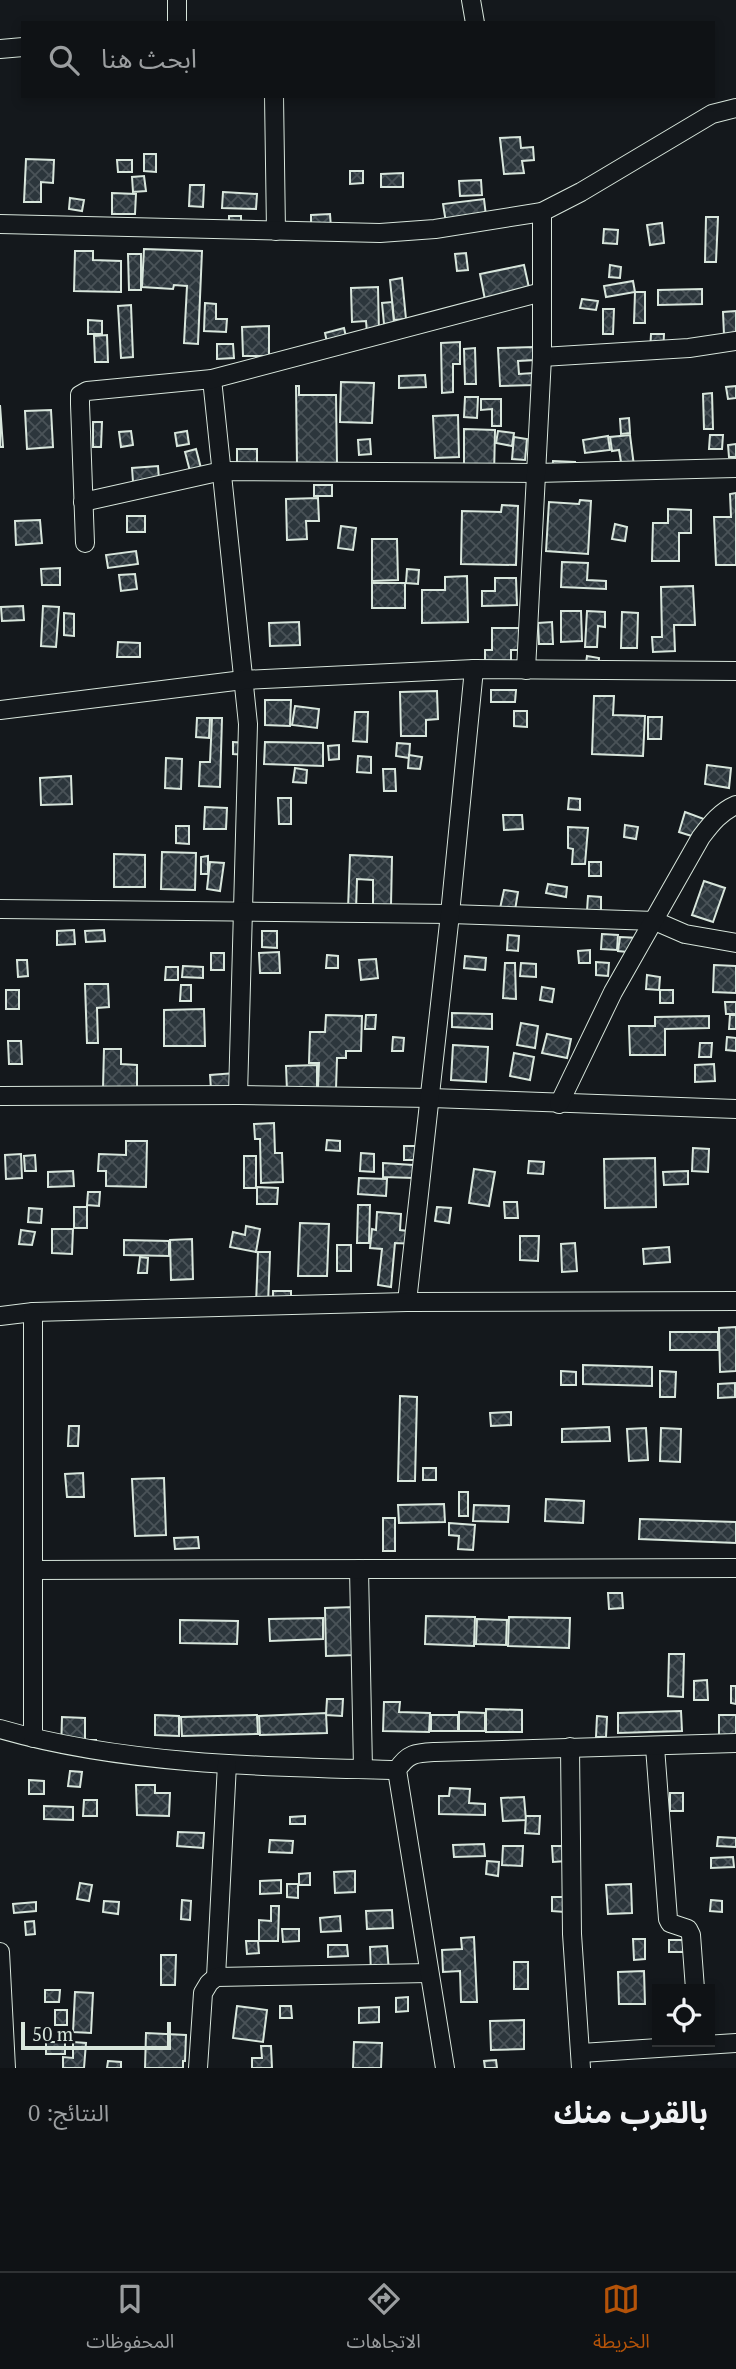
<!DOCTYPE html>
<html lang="ar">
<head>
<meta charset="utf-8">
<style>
  :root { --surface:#0f1215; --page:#1d2022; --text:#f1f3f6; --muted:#9b9ea0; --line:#2f3234; --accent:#b45309 }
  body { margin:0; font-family:"PT Serif","Noto Sans Arabic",serif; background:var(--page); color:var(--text); direction:rtl }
  .controls { position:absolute; right:21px; bottom:21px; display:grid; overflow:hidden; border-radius:0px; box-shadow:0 4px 10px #0003 }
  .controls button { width:63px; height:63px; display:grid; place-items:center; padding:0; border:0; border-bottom:2px solid var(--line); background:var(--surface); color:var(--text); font:35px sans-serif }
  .scale { position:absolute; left:21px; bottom:18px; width:150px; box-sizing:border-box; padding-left:7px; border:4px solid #d8e6dc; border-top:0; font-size:19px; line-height:24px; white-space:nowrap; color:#d8e6dc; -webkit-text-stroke:5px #14181c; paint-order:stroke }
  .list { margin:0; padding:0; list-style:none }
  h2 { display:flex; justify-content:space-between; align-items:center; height:91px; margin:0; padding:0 28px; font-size:30px }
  h2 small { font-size:23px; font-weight:400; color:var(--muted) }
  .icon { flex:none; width:38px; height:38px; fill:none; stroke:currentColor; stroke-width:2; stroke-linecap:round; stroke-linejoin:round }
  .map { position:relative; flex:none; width:736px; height:2068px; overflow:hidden; direction:ltr }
  .search { position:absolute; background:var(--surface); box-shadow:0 4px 10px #0003; left:21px; right:21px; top:21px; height:77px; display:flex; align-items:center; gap:18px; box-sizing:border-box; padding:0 24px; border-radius:0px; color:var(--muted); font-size:26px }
  .sheet { height:203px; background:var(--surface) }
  nav { display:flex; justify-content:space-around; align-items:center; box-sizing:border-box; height:98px; border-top:2px solid var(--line); background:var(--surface); font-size:19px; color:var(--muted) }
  nav a { display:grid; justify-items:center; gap:4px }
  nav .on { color:var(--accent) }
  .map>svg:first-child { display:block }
  .building { fill:url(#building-cross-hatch); stroke:#d8e6dc; stroke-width:2 }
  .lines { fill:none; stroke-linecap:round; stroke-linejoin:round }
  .minor-casing { stroke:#d8e6dc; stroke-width:20 }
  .minor { stroke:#14181c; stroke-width:18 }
</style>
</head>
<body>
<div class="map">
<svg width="736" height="2068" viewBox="0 0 736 2068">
  <defs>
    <pattern id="building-cross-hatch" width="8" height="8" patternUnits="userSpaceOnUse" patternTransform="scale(1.75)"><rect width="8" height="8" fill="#2c363c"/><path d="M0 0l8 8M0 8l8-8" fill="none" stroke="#4a5358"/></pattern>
  </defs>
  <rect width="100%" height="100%" fill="#14181c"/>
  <g class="building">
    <path d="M520 137 521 148 533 147 534 160 522 161 524 173 504 174 500 138Z"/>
    <path d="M144 154H156V172L144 171Z"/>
    <path d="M26 159 54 160 53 183 41 182V202H24Z"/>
    <path d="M117 160H132V172H118Z"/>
    <path d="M350 171H363V183L350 184Z"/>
    <path d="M403 173V187H381V174Z"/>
    <path d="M144 176 146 191 133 192 132 177Z"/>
    <path d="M481 180 482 195 460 196 459 181Z"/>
    <path d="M190 185H204L203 207 189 206Z"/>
    <path d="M223 192 257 194 256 209 222 208Z"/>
    <path d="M112 193 136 194 135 214H112Z"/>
    <path d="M70 198 84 200 82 211 69 209Z"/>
    <path d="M484 199 486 216 447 229 443 204Z"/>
    <path d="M330 214 331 228 311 229V215Z"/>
    <rect x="229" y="216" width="12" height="13"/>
    <path d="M706 217H718L716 262H705Z"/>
    <path d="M662 223 664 243 650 245 647 225Z"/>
    <path d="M604 229 618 230 617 244 603 243Z"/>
    <path d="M144 249 202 251 198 344 184 343 187 286 174 285 173 289 142 287Z"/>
    <path d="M75 251H93V260L121 261V292L74 291Z"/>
    <path d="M466 253 468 270 457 271 455 254Z"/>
    <path d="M128 254H141V290H129Z"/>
    <path d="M524 265 531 297 486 305 480 274Z"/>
    <path d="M610 265 621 267 620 278 609 277Z"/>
    <path d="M402 278 406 319 394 320 390 280Z"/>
    <path d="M633 281 635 292 606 297 604 286Z"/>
    <path d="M378 287 379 333H367L366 321 352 322 351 288Z"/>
    <path d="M702 289V304L658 305V290Z"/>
    <path d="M635 292H645V323H634Z"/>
    <path d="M582 299 598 301 596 310 580 308Z"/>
    <path d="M392 302 394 323 384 324 382 303Z"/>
    <path d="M205 303 216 304V319H227L226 332 204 331Z"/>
    <path d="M131 305 133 357 121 358 118 306Z"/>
    <path d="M603 309H614L613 334H603Z"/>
    <path d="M736 311V334L724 335 723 312Z"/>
    <path d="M88 320 102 321V334H88Z"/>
    <path d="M269 326V356H243L242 327Z"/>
    <path d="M344 328 347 341 328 347 325 333Z"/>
    <path d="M651 334H664L663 353H650Z"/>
    <path d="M107 335 108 362H95L94 336Z"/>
    <path d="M460 342V364H453V392L442 393 441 343Z"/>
    <path d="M217 344H233L234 358 217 359Z"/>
    <path d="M534 347 535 360 518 361 519 374 533 373 534 385 500 386 498 348Z"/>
    <path d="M475 348 476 384H465L464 349Z"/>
    <path d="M425 375 426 387 399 388V376Z"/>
    <path d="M341 382 374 383 372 423 340 422Z"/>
    <path d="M296 386H299V395H336L337 465H297Z"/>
    <path d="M736 386V398L728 399 726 387Z"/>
    <path d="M712 393 713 429H704L703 394Z"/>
    <path d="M465 397H478L477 418 464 417Z"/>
    <path d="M481 399H501V426H492V409L481 410Z"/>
    <path d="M0 405 3 447H0Z"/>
    <path d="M51 410 53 447 27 449 25 411Z"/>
    <path d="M458 415 459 457 435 458 433 416Z"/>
    <path d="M629 418 630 433 621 434 620 419Z"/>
    <path d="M93 422H102L101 447H93Z"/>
    <path d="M464 429 495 430 494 476H464Z"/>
    <path d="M131 431 133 445 121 447 119 432Z"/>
    <path d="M187 431 189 444 177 446 175 433Z"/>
    <path d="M498 431 514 433 512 446 496 443Z"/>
    <path d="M630 435 634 466 622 468 619 450 612 451 610 437Z"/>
    <path d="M710 435H723L722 449H709Z"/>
    <path d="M608 436 610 450 585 453 583 440Z"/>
    <path d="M514 437 527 439 525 460 512 459Z"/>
    <path d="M370 439 371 454 359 455 358 440Z"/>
    <path d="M736 444V457H729L728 445Z"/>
    <path d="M196 449 202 472 191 475 185 452Z"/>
    <path d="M237 449H257V471L237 470Z"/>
    <path d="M553 461 575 462 574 476 552 475Z"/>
    <path d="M158 466 159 480 133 482 132 468Z"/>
    <rect x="314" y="485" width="18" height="11"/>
    <path d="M736 493V565H716L714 517H731L730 494Z"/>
    <path d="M318 498 319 521H306L307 539 287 540 286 499Z"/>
    <path d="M580 500 591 501 588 554 546 551 549 502 579 504Z"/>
    <path d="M502 505 518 506 516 565 461 564 462 511 501 512Z"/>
    <path d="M668 509 691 510V533H679V561H652L653 523H668Z"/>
    <rect x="127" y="516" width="18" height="16"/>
    <path d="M40 520 42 543 16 545 15 521Z"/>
    <path d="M615 524 627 527 625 541 612 539Z"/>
    <path d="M341 526 356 528 353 550 338 548Z"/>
    <path d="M372 539H397L398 580 372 581Z"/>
    <path d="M136 551 138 564 108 568 106 555Z"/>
    <path d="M562 562 588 563 587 580 606 581V589L561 587Z"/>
    <path d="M60 568V585H42L41 569Z"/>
    <path d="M407 569 419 570 418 584 406 583Z"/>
    <path d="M135 574 137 589 121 591 119 575Z"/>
    <path d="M467 576 468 622 422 623V590H445V577Z"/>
    <path d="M495 578H516L517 605 482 606V591H495Z"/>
    <rect x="372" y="583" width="33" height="25"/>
    <path d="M693 586 695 625H674L675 651 653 652 652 637H662L661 587Z"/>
    <path d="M23 606 24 620 2 621 1 607Z"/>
    <path d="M43 606 59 607 56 647 41 646Z"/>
    <path d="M561 611H581L582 641 561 642Z"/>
    <path d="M587 611 605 612V627L598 626 597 647H585Z"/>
    <path d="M622 612 638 613 637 648H621Z"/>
    <path d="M64 613 74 614V636L64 635Z"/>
    <path d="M299 622 300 645 270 646 269 623Z"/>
    <path d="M552 622 553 644H539L538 623Z"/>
    <path d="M492 628H524V650H511V664L485 665V650H492Z"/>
    <path d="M118 642 140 643V657H117Z"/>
    <path d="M587 656 599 658 598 671 585 670Z"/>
    <path d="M491 690H516L515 702H491Z"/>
    <path d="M437 691 438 719 426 720V736H401L400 692Z"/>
    <path d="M594 696H614L613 715 645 716 643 756 592 754Z"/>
    <path d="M265 700H291L290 726 265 725Z"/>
    <path d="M295 706 319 709 317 728 292 725Z"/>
    <path d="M514 711H527V727L514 726Z"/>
    <path d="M355 712H368L367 742 353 741Z"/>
    <path d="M648 717H662L661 739H648Z"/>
    <path d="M197 718H210L209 738 196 737Z"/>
    <path d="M212 718H222L220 787 199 786 200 762H210Z"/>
    <path d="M233 742 247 743 246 755 233 754Z"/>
    <path d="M265 742 323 743V766L264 764Z"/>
    <path d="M397 743 410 744 409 758 396 756Z"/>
    <path d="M339 745V759L329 760 328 746Z"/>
    <path d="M409 755 422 757 420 769 408 768Z"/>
    <path d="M358 756 371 757V773L357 772Z"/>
    <path d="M166 758 182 759 181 789 165 788Z"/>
    <path d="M707 765 731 768 729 788 705 784Z"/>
    <path d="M295 768 307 770 306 783 293 782Z"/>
    <path d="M383 769H395L396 791H384Z"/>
    <path d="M71 776 72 804 41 805 40 778Z"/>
    <path d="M278 798H291V824H279Z"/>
    <path d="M569 798 580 799V810L568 809Z"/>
    <path d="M205 807 227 808 226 829H204Z"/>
    <path d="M685 812 704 819 698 838 679 832Z"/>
    <path d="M503 815H522L523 829 504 830Z"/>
    <path d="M625 825 638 827 636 839 624 837Z"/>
    <path d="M176 826H189V844L176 843Z"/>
    <path d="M568 827 588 828 585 864H572L573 849 568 848Z"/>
    <path d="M162 852 196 853 195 890 161 889Z"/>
    <path d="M114 854 145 855V887H114Z"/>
    <path d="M350 855 392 857 391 905H373V880L357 879 356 910 348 909Z"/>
    <path d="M208 856V874H201V857Z"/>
    <path d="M210 862 224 863 220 891 207 889Z"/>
    <rect x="589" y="862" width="12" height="14"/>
    <path d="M704 881 725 888 713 922 692 915Z"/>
    <path d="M548 884 567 887 566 897 546 893Z"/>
    <path d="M504 890 518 892 514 916 499 913Z"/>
    <path d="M588 896 601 897V911H587Z"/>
    <path d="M74 930 75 944 57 945V931Z"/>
    <path d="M104 930 105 941 86 942 85 931Z"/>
    <path d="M262 931H277V948L262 947Z"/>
    <path d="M602 934 618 935 617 950 601 949Z"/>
    <path d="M508 935 519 936 518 951 507 950Z"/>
    <path d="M620 937 639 938 637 953 618 951Z"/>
    <path d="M590 950V963H579L578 951Z"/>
    <path d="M279 952 280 973H260L259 953Z"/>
    <rect x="211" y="953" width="13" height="17"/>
    <path d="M327 955 338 956V968H326Z"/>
    <path d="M465 956 486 958 485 970 464 968Z"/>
    <path d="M376 959 378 978 361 980 359 960Z"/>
    <path d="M17 960H27L28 976 18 977Z"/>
    <path d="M596 962 609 963 608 976 596 975Z"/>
    <path d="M505 963H515L516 999 503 998Z"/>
    <path d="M521 963 536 964V977L520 976Z"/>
    <path d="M714 965 736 966V993L713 992Z"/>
    <path d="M183 966 203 967V978L182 977Z"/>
    <path d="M166 967H178V980H165Z"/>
    <path d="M647 975 660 977 659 990 646 989Z"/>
    <path d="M85 984H108L109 1007 97 1008 98 1043H87Z"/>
    <path d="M181 985H191V1001H180Z"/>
    <path d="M542 987 554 989 552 1002 540 1000Z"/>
    <rect x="6" y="990" width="13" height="19"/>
    <rect x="660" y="990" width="13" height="13"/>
    <path d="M725 1002H736V1014H726Z"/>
    <path d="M204 1009 205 1046H164V1010Z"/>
    <path d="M452 1013 492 1014V1029L452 1027Z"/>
    <path d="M326 1015 362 1016 361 1051H346V1058H337L336 1089 318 1088 319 1063H309L310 1032H325Z"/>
    <path d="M366 1015H376L375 1029H365Z"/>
    <path d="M730 1015H736V1029H729Z"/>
    <path d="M709 1016V1028L665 1029V1055H630L629 1026H655V1017Z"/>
    <path d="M521 1023 538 1026 535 1048 517 1045Z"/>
    <path d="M547 1034 571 1039 567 1058 542 1053Z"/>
    <path d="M393 1037 404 1038 403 1051H392Z"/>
    <path d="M727 1037 736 1038V1051L726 1050Z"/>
    <path d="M8 1041H21L22 1064H9Z"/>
    <path d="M700 1043H712L711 1057H699Z"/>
    <path d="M453 1045 488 1047 486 1082 451 1080Z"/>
    <path d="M104 1049H121V1064L137 1065V1088H103Z"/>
    <path d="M514 1053 534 1057 530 1080 510 1076Z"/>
    <path d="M714 1064 715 1081 695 1082V1065Z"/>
    <path d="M317 1065V1090L287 1091 286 1066Z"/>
    <path d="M235 1073 236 1088 211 1089 210 1075Z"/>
    <path d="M274 1123 275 1153H282L283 1182 261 1183 260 1139H255L254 1124Z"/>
    <path d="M327 1140 340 1141V1151L326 1150Z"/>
    <path d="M126 1141H147L146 1187 106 1186V1171H98L99 1154 126 1155Z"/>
    <rect x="404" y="1146" width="21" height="14"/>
    <path d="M693 1148 709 1149 708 1172 692 1171Z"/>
    <path d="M361 1153 374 1154V1172L360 1171Z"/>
    <path d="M21 1154 22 1178 6 1179 5 1155Z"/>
    <path d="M35 1155 36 1171H25L24 1156Z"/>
    <rect x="244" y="1156" width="12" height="32"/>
    <path d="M655 1158 656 1207 605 1208 604 1159Z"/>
    <path d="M529 1161 544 1162 543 1174 528 1173Z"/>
    <path d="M383 1163 413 1165V1178L383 1177Z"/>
    <path d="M474 1169 495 1172 489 1206 469 1203Z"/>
    <path d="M73 1171 74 1186 48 1187V1172Z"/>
    <path d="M688 1171V1184L664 1185 663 1172Z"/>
    <path d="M359 1178 387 1179 386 1196 358 1194Z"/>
    <path d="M257 1187 278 1188 277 1204H257Z"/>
    <path d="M88 1192H100L99 1206 87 1205Z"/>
    <path d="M504 1202H517L518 1218H505Z"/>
    <path d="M358 1205H370L369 1243H357Z"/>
    <rect x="74" y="1207" width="13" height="21"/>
    <path d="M437 1207 451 1208 449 1223 435 1221Z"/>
    <path d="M29 1208 42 1209 41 1223 28 1222Z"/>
    <path d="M377 1212 401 1214 400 1230 417 1232 416 1244 395 1243 391 1287 378 1285 382 1249 370 1248 372 1229 376 1230Z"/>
    <path d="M300 1223 329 1224 327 1276H298Z"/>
    <path d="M246 1226 260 1229 256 1252 230 1247 233 1232 245 1235Z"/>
    <path d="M52 1229H73L72 1254 52 1253Z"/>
    <path d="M21 1230 35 1232 32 1245 19 1244Z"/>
    <path d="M520 1236H539L538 1261 520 1260Z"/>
    <path d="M192 1239 193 1279 171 1280 170 1240Z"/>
    <path d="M124 1240 169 1241V1256L124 1255Z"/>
    <path d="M575 1243 577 1271 562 1272 561 1244Z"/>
    <rect x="337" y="1245" width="14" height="26"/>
    <path d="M669 1247 670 1262 644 1264 643 1249Z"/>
    <path d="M258 1252H270L268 1305 256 1304Z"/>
    <path d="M140 1257 148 1258 147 1273H138Z"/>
    <rect x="273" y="1291" width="18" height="13"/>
    <path d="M736 1327V1371L720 1372 719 1328Z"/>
    <rect x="670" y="1332" width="48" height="18"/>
    <path d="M583 1365 652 1367V1386L583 1384Z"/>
    <path d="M561 1371 576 1372V1385H561Z"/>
    <path d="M660 1371 676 1372 675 1397H660Z"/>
    <path d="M735 1383V1397L718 1398V1384Z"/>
    <path d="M400 1396 417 1397 415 1481H398Z"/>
    <path d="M511 1412V1425L491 1426 490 1413Z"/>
    <path d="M69 1426H79L78 1446H68Z"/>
    <path d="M609 1427 610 1441 562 1442V1429Z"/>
    <path d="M646 1428 648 1460 629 1461 627 1429Z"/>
    <path d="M661 1428 681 1429 680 1462 660 1461Z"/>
    <rect x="423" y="1468" width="13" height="12"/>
    <path d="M83 1473 84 1497H67L65 1474Z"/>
    <path d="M164 1478 166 1535 135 1536 132 1479Z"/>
    <rect x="459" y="1492" width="9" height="24"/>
    <path d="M546 1499 584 1501 583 1523 545 1521Z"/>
    <path d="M444 1504 445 1522 399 1523 398 1505Z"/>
    <path d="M474 1505 509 1506 508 1522 473 1521Z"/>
    <rect x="383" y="1518" width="12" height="33"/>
    <path d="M640 1519 736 1522V1543L639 1539Z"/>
    <path d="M449 1523 475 1525 473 1550 458 1549 459 1536 449 1535Z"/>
    <path d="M198 1537 199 1548 175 1549 174 1538Z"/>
    <path d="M608 1593H622L623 1608 609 1609Z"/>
    <path d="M354 1607 355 1655 326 1656 325 1608Z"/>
    <path d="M426 1616 475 1617 474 1646 425 1644Z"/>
    <path d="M509 1617 570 1618 569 1648 508 1646Z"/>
    <path d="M323 1618V1639L270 1641 269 1619Z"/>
    <path d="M477 1619 507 1620 506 1645 476 1644Z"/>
    <path d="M180 1620 238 1621 237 1644 180 1643Z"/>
    <path d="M669 1654H684L683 1697 668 1696Z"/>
    <path d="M707 1680 708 1700H694V1681Z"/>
    <path d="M731 1686H736V1704L731 1703Z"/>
    <path d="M327 1699H343L342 1716 326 1715Z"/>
    <path d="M384 1702H400L399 1712 430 1713 429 1732 383 1731Z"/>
    <path d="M486 1709 522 1710V1732H486Z"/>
    <path d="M681 1711 682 1731 618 1733V1713Z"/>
    <path d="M459 1712 485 1713V1731H459Z"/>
    <path d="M326 1713 327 1733 260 1735 259 1716Z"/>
    <path d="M155 1715 179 1716V1736L155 1735Z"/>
    <path d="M257 1715 258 1734 182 1736 181 1717Z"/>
    <rect x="431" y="1715" width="27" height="16"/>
    <rect x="719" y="1715" width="17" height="29"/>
    <path d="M597 1716 607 1717 606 1737H596Z"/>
    <path d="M62 1717 85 1718V1740H96V1753H61Z"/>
    <path d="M70 1771 82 1772 80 1787 68 1786Z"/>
    <path d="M29 1780 44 1781V1794H29Z"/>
    <path d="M136 1785H155V1793H170L169 1816 137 1815Z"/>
    <path d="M450 1788 470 1789 469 1803 485 1804V1815L439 1814V1796H449Z"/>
    <rect x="670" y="1793" width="13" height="18"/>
    <path d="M524 1797 526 1820 503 1821 501 1798Z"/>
    <path d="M84 1800H97V1816H83Z"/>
    <path d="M44 1806 73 1807V1820L44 1819Z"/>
    <path d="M305 1816V1824H290V1817Z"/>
    <path d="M526 1816H540L539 1834 525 1833Z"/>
    <path d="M178 1832 204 1833 203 1848 177 1846Z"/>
    <path d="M718 1837 736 1838V1847L717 1846Z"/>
    <path d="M270 1840 293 1841 292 1853 269 1852Z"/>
    <path d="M484 1844 485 1856 454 1857 453 1845Z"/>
    <path d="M503 1846H523L522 1866 502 1865Z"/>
    <path d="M552 1846H566L567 1861 553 1862Z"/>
    <path d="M733 1857 734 1867 711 1868V1858Z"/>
    <path d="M487 1861 499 1862 498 1876 486 1874Z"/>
    <path d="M355 1871V1892L335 1893 334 1872Z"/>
    <path d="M310 1873V1885H299V1874Z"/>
    <path d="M281 1880V1893L260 1894V1881Z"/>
    <path d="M80 1883 92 1885 89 1901 77 1899Z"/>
    <path d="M287 1884H298V1898L287 1897Z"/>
    <path d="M631 1884 632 1913 608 1914 606 1885Z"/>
    <path d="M552 1897H566L565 1912 552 1911Z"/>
    <path d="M182 1900 191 1901 190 1920 181 1919Z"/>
    <path d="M711 1900 722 1901V1912L710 1911Z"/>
    <path d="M104 1901 119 1902 118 1914 103 1912Z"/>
    <path d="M36 1902V1911L14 1913 13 1904Z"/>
    <path d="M271 1906H279L278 1941H259V1920L271 1921Z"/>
    <path d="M392 1910 393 1928 367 1929 366 1911Z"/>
    <path d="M340 1916 341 1931 321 1932 320 1918Z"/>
    <path d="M34 1921 35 1934 26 1935 25 1922Z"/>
    <path d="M282 1929H299V1941L283 1942Z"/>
    <path d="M474 1937 477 2002H461L460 1971 443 1972 442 1950 462 1949 461 1938Z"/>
    <path d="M633 1939H645V1959L634 1960Z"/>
    <rect x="669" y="1940" width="21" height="12"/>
    <path d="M246 1941H258L259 1953 247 1954Z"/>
    <path d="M328 1945H347L348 1956 328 1957Z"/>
    <path d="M387 1946 389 1972 371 1973 370 1947Z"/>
    <path d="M161 1955H176L175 1985H161Z"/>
    <rect x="514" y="1962" width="14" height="27"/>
    <path d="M644 1971 645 2004H619L618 1972Z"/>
    <path d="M45 1990H60L59 2002H45Z"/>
    <path d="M75 1992 93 1993 91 2033 73 2032Z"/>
    <path d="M408 1997V2011L396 2012V1998Z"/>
    <path d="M237 2006 267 2010 263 2042 233 2038Z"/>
    <path d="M280 2006H291L292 2018H280Z"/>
    <path d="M379 2007V2022L359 2023V2008Z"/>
    <rect x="55" y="2010" width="12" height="15"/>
    <path d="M524 2020V2049L491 2050 490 2021Z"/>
    <path d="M146 2033 186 2035 185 2061H183V2068H145Z"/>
    <rect x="46" y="2042" width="19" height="12"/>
    <path d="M73 2042 86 2043 84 2068H63V2057L73 2058Z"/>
    <path d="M354 2042 382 2043 381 2068H353Z"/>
    <path d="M261 2046H271L272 2068H252V2058H262Z"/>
    <path d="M496 2060 497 2068H485L484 2061Z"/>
    <path d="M108 2061 121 2062V2068H107Z"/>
  </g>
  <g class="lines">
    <g class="minor-casing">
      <g id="minor">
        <path d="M177 0V23"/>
        <path d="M471 0 475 23"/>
        <path d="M0 49 23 47"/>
        <path d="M274 96 276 231"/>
        <path d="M0 224 380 233 435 229 542 212 581 192 712 114 736 108"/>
        <path d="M542 357 689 348 736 341"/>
        <path d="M212 379 248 724 238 1095"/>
        <path d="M83 502 222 471 536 473 736 468"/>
        <path d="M85 543 80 404V395L87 391 212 379 542 292"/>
        <path d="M526 670 542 357V212"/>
        <path d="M0 710 243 680 474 669 736 671"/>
        <path d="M0 909 450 914 655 921 685 934 736 943"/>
        <path d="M0 1096 238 1095 431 1098 736 1109"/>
        <path d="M559 1104 613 992 701 837C711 824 720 812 736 805"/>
        <path d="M407 1302 450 914 474 669"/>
        <path d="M0 1316 33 1312 407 1302 736 1301"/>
        <path d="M359 1569 363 1769"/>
        <path d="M33 1570 736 1568"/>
        <path d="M0 1729C124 1765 268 1767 397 1770"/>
        <path d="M33 1738V1312"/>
        <path d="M570 1747 572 1934 581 2068"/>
        <path d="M655 1747 668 1919 670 1923 688 1929 691 1935 695 1989"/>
        <path d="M0 1952 6 2068"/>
        <path d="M216 1977 227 1764"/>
        <path d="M581 2053 736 2043"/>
        <path d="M198 2068 203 1993 209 1983 216 1977 429 1973"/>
        <path d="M445 2068 397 1770C408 1753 416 1753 435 1752L736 1743"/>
      </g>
    </g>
    <use href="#minor" class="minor"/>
  </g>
</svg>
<div class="controls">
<button><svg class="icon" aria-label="locate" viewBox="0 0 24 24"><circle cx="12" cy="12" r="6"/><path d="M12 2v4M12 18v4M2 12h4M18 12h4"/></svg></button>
</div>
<div class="scale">50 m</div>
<div class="search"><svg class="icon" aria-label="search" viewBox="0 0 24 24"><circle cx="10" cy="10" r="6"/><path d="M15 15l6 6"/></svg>ابحث هنا</div>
</div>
<section class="sheet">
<h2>بالقرب منك<small>النتائج: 0</small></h2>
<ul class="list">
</ul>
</section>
<nav>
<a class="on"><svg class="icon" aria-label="map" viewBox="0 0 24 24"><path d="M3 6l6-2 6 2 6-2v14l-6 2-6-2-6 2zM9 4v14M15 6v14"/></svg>الخريطة</a>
<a><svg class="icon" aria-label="directions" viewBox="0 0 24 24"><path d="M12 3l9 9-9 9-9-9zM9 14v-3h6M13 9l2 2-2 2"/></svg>الاتجاهات</a>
<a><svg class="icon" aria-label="saved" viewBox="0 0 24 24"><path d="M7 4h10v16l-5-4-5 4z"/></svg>المحفوظات</a>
</nav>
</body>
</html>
